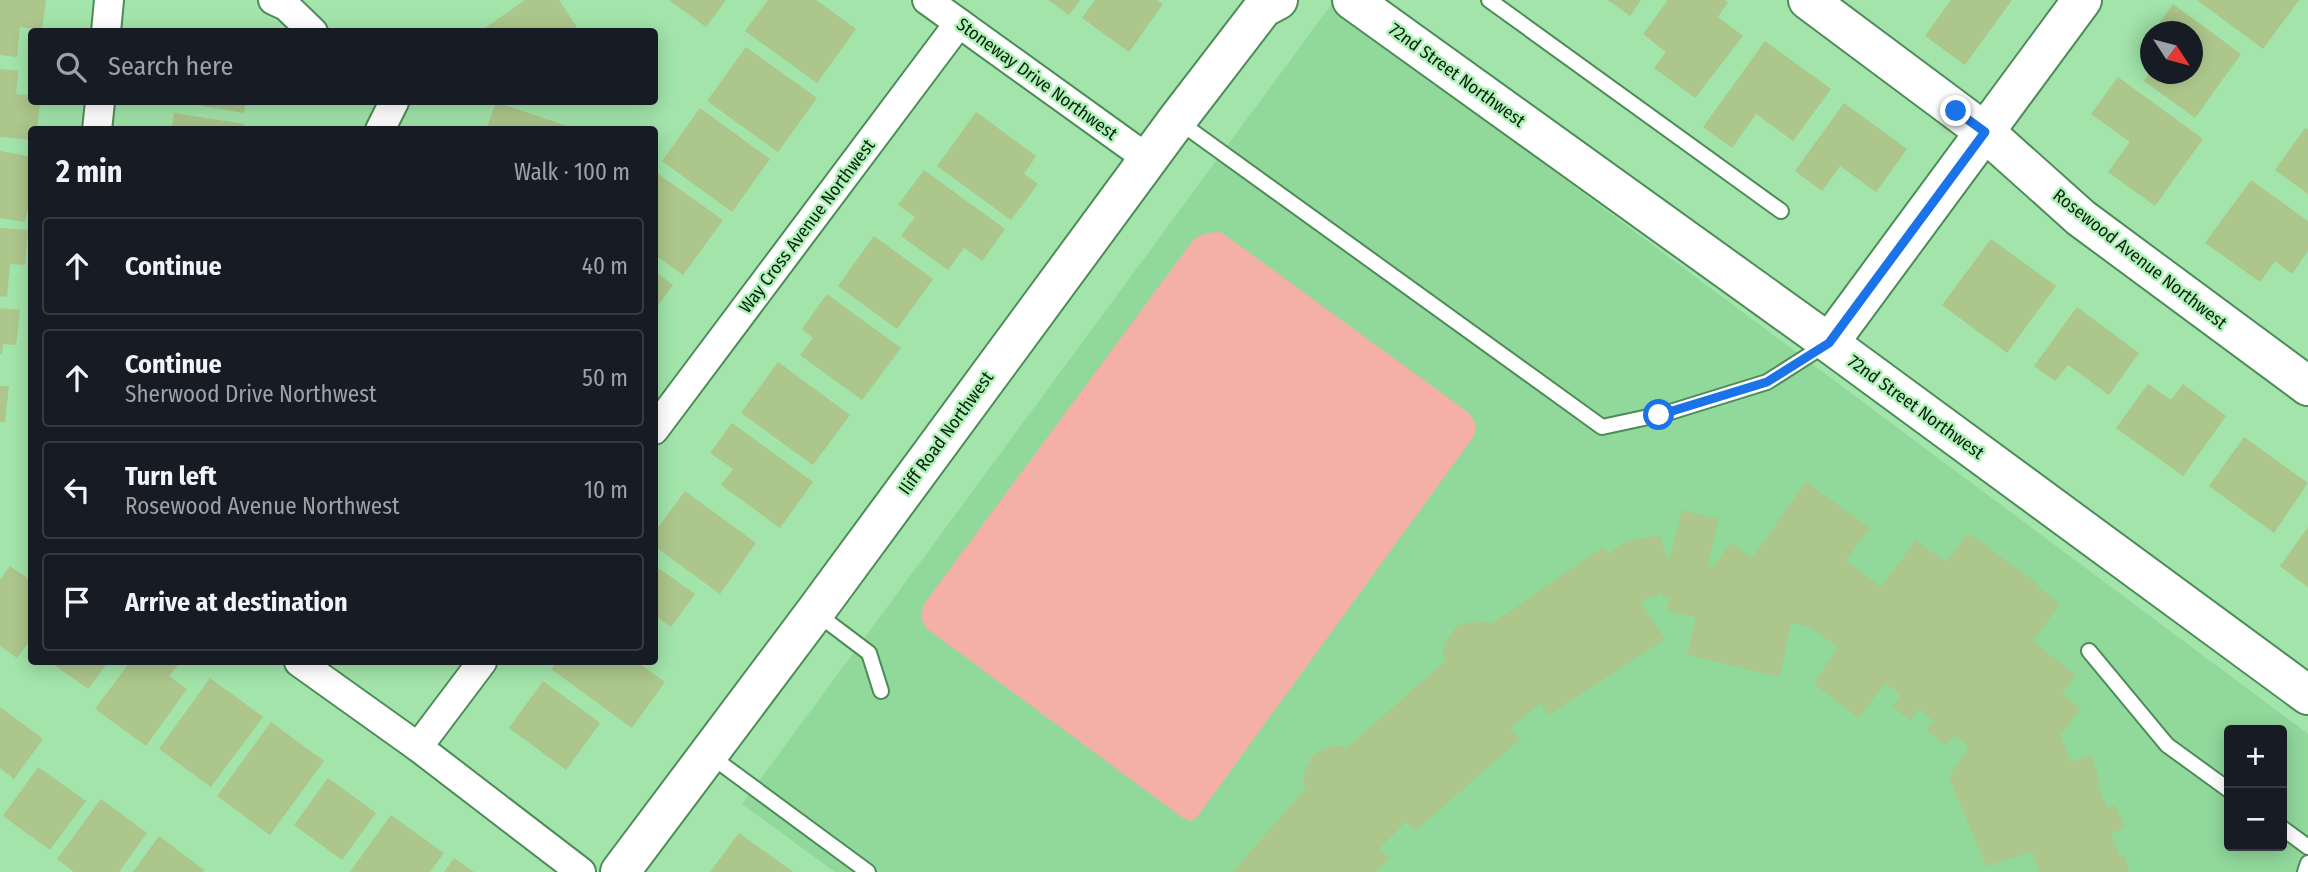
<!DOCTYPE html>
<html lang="en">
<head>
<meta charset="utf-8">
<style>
  :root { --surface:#171b24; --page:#242831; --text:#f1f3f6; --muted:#9ea1a6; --line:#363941 }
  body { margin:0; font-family:"Fira Sans Condensed",sans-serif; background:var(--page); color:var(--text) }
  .controls { position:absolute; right:21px; bottom:21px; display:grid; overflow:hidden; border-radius:7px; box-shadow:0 4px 18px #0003 }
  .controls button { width:63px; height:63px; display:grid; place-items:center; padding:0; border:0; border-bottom:2px solid var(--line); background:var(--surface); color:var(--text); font:35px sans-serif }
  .compass { position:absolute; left:2140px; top:21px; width:63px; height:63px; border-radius:50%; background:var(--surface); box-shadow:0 4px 18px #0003; rotate:126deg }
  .stop { position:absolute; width:21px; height:21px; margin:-16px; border:5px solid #1a73e8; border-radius:50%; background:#fff }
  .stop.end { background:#1a73e8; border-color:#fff; box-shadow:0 2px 7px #0008 }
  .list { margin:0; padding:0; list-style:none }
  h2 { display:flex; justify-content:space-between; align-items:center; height:91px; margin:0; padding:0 28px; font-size:30px }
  h2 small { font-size:23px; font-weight:400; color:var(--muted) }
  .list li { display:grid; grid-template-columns:46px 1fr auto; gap:21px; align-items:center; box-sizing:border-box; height:98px; margin:0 14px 14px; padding:0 14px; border:2px solid var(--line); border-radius:7px }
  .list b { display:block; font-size:26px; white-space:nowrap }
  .list p { margin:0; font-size:23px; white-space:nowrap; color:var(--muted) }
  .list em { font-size:23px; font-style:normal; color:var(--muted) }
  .icon { flex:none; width:38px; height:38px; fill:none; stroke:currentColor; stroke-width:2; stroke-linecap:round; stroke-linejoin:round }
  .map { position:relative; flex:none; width:2308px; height:872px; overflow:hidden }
  .search { position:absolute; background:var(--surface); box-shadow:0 4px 18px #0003; left:28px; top:28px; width:630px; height:77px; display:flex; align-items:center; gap:18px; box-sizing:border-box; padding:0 24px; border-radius:7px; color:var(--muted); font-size:26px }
  .panel { position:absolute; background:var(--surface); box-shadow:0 4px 18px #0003; left:28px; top:126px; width:630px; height:539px; border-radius:7px }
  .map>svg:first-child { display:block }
  .built { fill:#91d89b; fill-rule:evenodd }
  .green { fill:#f4afa6 }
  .building { fill:#acc68b }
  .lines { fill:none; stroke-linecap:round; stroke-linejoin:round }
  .lane-casing { stroke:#4d8c58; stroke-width:18 }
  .street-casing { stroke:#4d8c58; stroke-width:32 }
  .secondary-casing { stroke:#4d8c58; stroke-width:42 }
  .lane { stroke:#fff; stroke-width:14 }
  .street { stroke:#fff; stroke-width:28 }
  .secondary { stroke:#fff; stroke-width:38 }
  .route { stroke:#1a73e8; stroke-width:9 }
  .labels { text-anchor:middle; stroke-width:5; stroke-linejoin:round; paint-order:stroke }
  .street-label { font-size:18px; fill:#07210c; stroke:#aff1b7 }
</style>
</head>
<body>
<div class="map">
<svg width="2308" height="872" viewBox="0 0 2308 872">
  <rect width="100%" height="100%" fill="#a2e4aa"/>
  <path class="built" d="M1331 5 2308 734V872H835L742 804ZM2229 730H2282V846H2229Z"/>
  <path class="green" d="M1221 232 1469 413 1476 424 1474 436 1197 817 1191 821 1183 818 926 628 921 616 924 604 1194 239 1206 233Z"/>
  <g class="building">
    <path d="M0 0H46L42 30 20 27 17 57 0 55Z"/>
    <path d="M525 0H559L580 32H479Z"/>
    <path d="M669 0H726L706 27Z"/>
    <path d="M768 0H816L856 29 817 83 745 31Z"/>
    <path d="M1048 0H1080L1069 15Z"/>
    <path d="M1095 0H1157L1163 4 1129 52 1082 18Z"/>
    <path d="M1608 0H1641L1630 16Z"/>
    <path d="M1668 0H1725L1728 2 1718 17 1743 36 1695 98 1654 68 1666 52 1643 34Z"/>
    <path d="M1951 0H2012L1965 65 1925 36Z"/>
    <path d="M2197 0H2299L2263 49Z"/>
    <path d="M2173 4 2241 54 2195 118 2144 81 2149 74H2192V32H2153Z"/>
    <path d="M1765 41 1831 89 1793 141 1756 114 1732 148 1703 127Z"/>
    <path d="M746 47 817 98 778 152 707 101Z"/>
    <path d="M0 69 18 71 16 94 32 96V102H40L37 130H32V140L0 137Z"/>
    <path d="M2118 77 2203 139 2155 206 2108 172 2130 142 2091 114Z"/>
    <path d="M179 102H246L244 113Z"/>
    <path d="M496 102 576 129V130H486Z"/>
    <path d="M1844 103 1907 149 1876 192 1840 166 1822 191 1795 171Z"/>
    <path d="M700 108 770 159 732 212 662 161Z"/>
    <path d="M976 112 1036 156 1024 174 1038 184 1011 220 937 166Z"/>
    <path d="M174 113 244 124 243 130H171Z"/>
    <path d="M2305 128 2308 130V194L2275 170Z"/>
    <path d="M0 151 32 157V188L25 222 0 218Z"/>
    <path d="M924 170 1005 229 982 261 964 248 948 270 901 236 915 217 898 205Z"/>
    <path d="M654 171 723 220 683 275 654 254Z"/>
    <path d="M2251 180 2308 221V251L2292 274 2275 261 2260 282 2205 243Z"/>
    <path d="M0 228 28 230 25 265 10 264 7 297 0 296Z"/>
    <path d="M874 236 933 279 897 329 838 286Z"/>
    <path d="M1991 239 2056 286 2007 353 1942 305Z"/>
    <path d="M654 271 673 285 654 311Z"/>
    <path d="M827 294 901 348 862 400 800 355 813 338 802 329Z"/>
    <path d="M2077 307 2139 353 2109 395 2068 365 2055 381 2034 366Z"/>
    <path d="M0 308 20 310 16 345 3 344 2 354H0Z"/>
    <path d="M778 362 850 415 813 465 741 413Z"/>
    <path d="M2148 384 2171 400 2183 384 2226 416 2183 476 2116 428Z"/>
    <path d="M0 386H9L5 422H0Z"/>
    <path d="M732 423 813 482 780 528 721 485 733 469 710 453Z"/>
    <path d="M2244 437 2308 483 2274 533 2209 486Z"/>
    <path d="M1806 482 1870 528 1846 560 1881 587 1916 540 1946 562 1968 533 2038 584 2037 586 2060 604 2033 641 2076 675 2062 694 2080 708 2065 731 2060 733 2071 763 2091 754 2100 781 2097 782 2107 808 2115 805 2125 828 2111 834 2121 857 2124 856 2130 872H2040L2032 852 1986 866 1949 777 1969 747 1954 735 1946 745 1926 731 1934 721 1919 709 1911 720 1892 707 1901 695 1885 683 1859 718 1814 684 1838 647 1810 627 1791 623 1780 677 1687 655 1696 617 1667 611 1669 599 1662 597V593L1640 601 1665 639 1549 715 1541 703 1510 728 1520 739 1415 831 1407 821 1379 849 1389 858 1377 872H1233L1305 789 1303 778 1306 767 1314 754 1335 745 1347 748 1446 660 1443 653 1444 645 1457 626 1477 620 1491 624 1603 547 1608 554 1628 541 1660 535 1667 557 1670 558 1682 510 1718 519 1708 566 1713 567 1731 542 1752 558Z"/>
    <path d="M685 491 756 543 720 594 654 546V533Z"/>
    <path d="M2308 527V587L2280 566Z"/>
    <path d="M654 565 695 594 671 627 654 615Z"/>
    <path d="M10 566 32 581V638L17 658 0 646V580Z"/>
    <path d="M50 662H108L88 689Z"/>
    <path d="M130 662H180L169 676 187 689 146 746 95 709Z"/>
    <path d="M557 662H637L665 682 632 728 551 669Z"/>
    <path d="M210 678 263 717 211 787 159 749Z"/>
    <path d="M543 681 600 723 566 770 509 728Z"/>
    <path d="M0 707 43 739 14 779 0 768Z"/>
    <path d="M271 722 324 761 270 835 217 796Z"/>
    <path d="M38 767 86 801 50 850 3 816Z"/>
    <path d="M328 778 376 813 342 860 294 825Z"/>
    <path d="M101 799 147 833 119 872H74L57 859Z"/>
    <path d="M391 815 444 853 430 872H350Z"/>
    <path d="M739 833 793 872H710Z"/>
    <path d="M159 836 204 870 203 872H133Z"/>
    <path d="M454 858 474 872H444Z"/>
  </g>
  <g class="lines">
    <g class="lane-casing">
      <g id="lane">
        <path d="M1489 0 1781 211"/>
        <path d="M1178 121 1602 427 1667 413 1767 382 1825 345"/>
        <path d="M816 613 869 653 881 691"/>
        <path d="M2089 651 2167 745 2229 790"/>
        <path d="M708 754 868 872"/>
        <path d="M2282 828 2308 847"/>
        <path d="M2305 872 2308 863"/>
      </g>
    </g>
    <g class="street-casing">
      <g id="street">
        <path d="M273 0 286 6 313 32"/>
        <path d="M927 0 1148 159"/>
        <path d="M106 32 109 0"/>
        <path d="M97 130 100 102"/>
        <path d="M380 130 394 102"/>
        <path d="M654 430 959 23"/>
        <path d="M299 662 418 747 581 872"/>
        <path d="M418 747 482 662"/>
      </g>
    </g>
    <g class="secondary-casing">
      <g id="secondary">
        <path d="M1352 0 1829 343 2308 695"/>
        <path d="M1808 0 1985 132 2081 218 2308 386"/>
        <path d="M1829 343 2082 0"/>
        <path d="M620 872 815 612 1177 120 1263 8 1278 0"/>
      </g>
    </g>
    <use href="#lane" class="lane"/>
    <use href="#street" class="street"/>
    <use href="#secondary" class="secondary"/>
  </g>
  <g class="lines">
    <path class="route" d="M1659 415 1767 382 1829 343 1985 132 1956 111"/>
  </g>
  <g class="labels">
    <g class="street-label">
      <text transform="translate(1457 75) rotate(36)" y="6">72nd Street Northwest</text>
      <text transform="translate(1037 79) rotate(36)" y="6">Stoneway Drive Northwest</text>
      <text transform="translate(807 226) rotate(-53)" y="6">Way Cross Avenue Northwest</text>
      <text transform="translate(2140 259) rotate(38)" y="6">Rosewood Avenue Northwest</text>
      <text transform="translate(1916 407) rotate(36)" y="6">72nd Street Northwest</text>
      <text transform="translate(946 433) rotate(-54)" y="6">Iliff Road Northwest</text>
    </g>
  </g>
</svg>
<div class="controls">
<button>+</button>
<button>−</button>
</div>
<svg class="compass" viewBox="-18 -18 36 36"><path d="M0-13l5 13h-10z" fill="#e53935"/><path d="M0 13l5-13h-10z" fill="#9ea1a6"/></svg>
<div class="stop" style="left:1659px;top:415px"></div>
<div class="stop end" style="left:1956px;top:111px"></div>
<div class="search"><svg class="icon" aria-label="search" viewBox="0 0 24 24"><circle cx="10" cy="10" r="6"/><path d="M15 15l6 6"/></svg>Search here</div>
<section class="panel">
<h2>2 min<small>Walk · 100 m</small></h2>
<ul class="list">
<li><svg class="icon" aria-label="ahead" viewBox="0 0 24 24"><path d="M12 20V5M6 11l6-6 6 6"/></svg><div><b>Continue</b></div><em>40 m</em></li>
<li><svg class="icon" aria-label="ahead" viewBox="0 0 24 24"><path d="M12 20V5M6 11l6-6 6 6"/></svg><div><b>Continue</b><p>Sherwood Drive Northwest</p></div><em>50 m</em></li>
<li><svg class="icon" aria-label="left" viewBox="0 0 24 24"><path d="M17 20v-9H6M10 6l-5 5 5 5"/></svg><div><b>Turn left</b><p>Rosewood Avenue Northwest</p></div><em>10 m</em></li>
<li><svg class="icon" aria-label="arrive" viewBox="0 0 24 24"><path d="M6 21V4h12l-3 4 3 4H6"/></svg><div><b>Arrive at destination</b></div></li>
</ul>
</section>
</div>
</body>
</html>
